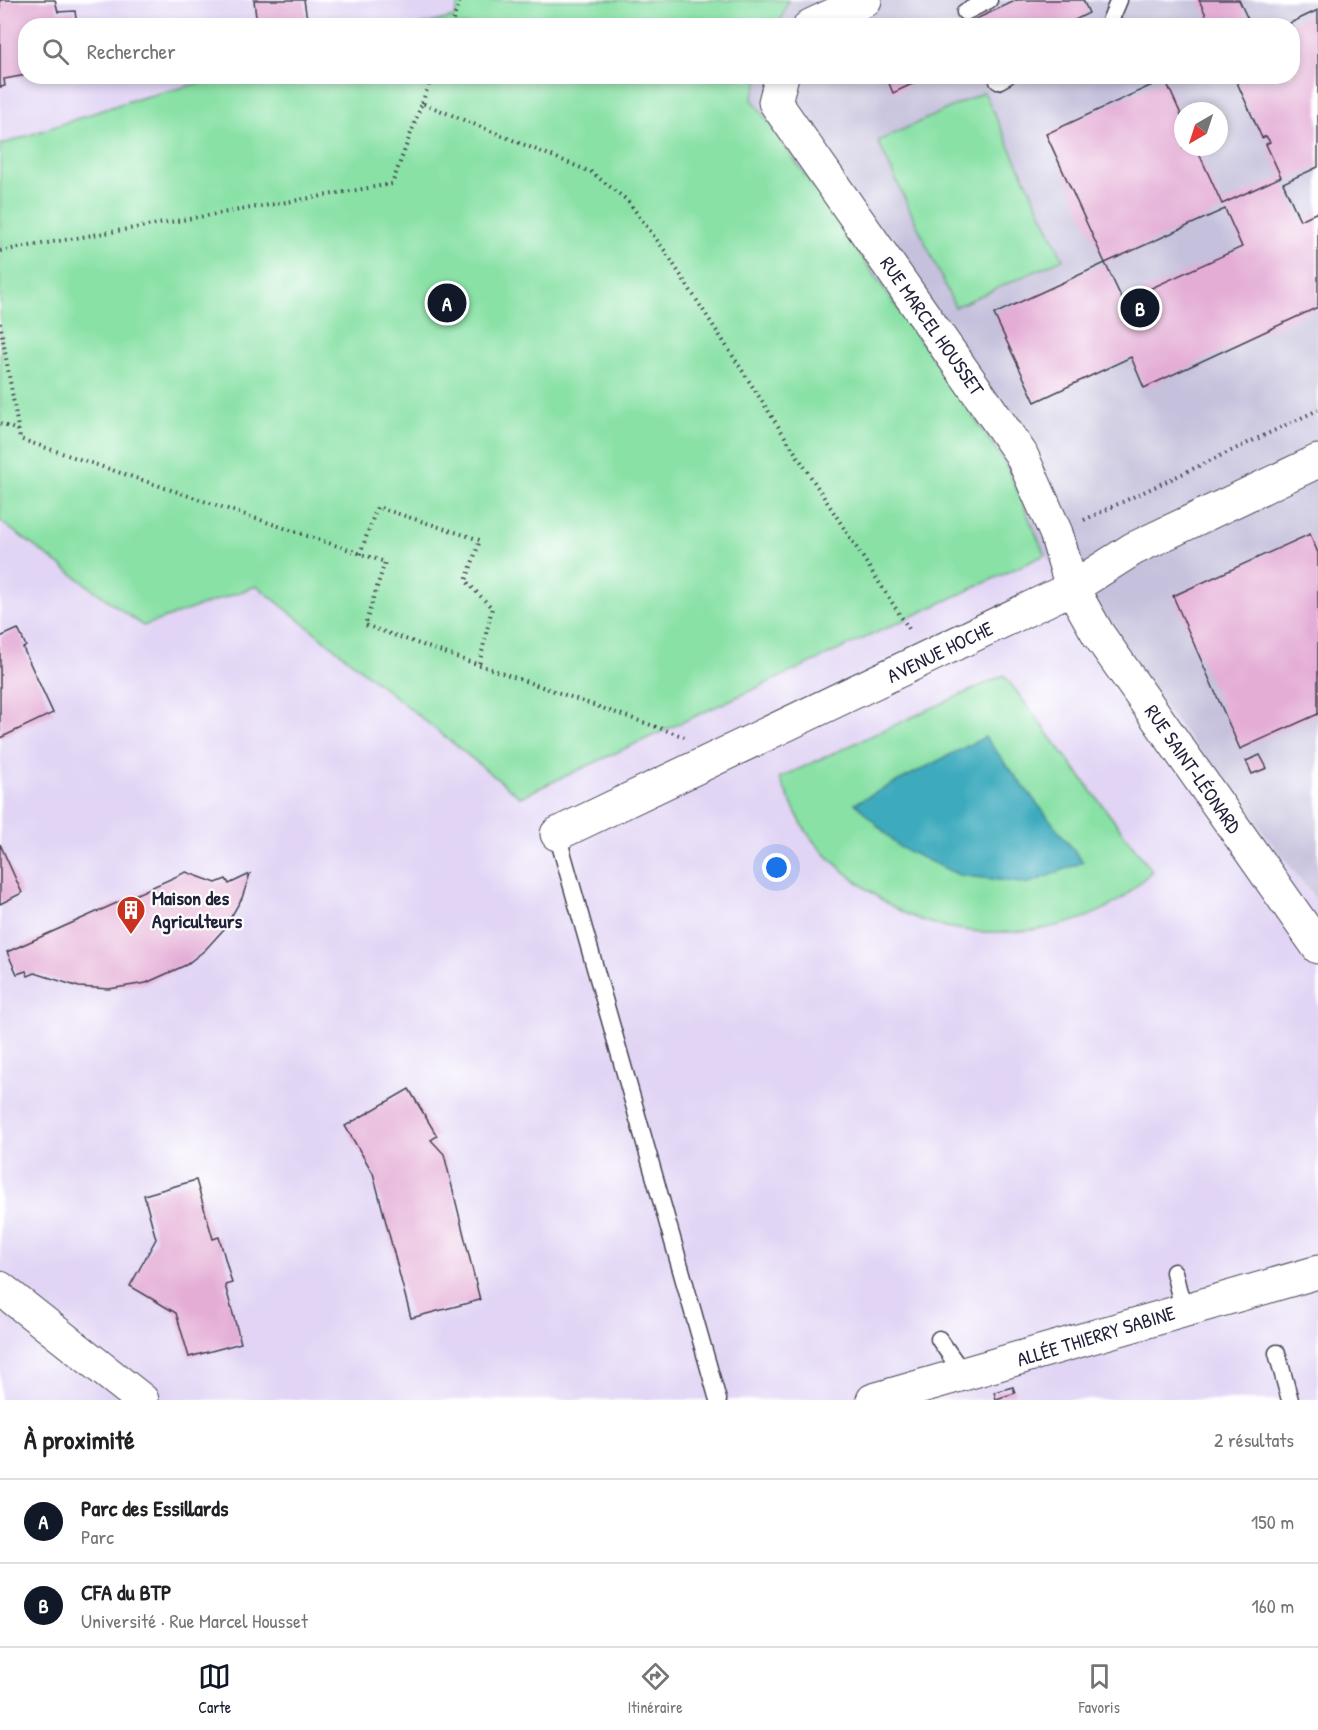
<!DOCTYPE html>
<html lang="fr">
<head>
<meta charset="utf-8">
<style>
  :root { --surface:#fff; --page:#f2f2f2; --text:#202124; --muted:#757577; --line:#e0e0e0; --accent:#111827 }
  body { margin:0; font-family:"Patrick Hand",sans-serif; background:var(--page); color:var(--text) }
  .compass { position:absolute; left:1174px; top:102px; width:54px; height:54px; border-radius:50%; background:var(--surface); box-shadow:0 3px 9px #0003; rotate:219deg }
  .you { position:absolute; left:777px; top:868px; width:21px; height:21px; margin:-15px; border:4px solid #fff; border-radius:50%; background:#1a73e8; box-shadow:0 0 0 9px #1a73e833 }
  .badge { display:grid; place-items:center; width:39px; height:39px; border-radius:50%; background:var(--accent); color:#fff; font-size:20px; font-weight:700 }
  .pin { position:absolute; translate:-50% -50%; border:3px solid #fff; box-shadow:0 2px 6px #0006 }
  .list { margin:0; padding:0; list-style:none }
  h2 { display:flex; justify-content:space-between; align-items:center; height:78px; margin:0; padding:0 24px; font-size:26px }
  h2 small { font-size:20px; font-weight:400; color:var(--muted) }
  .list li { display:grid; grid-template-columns:39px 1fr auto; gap:18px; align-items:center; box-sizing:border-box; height:84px; padding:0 24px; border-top:2px solid var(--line) }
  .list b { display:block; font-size:22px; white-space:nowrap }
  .list p { margin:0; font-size:20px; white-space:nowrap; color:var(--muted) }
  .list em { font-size:20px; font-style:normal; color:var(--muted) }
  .icon { flex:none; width:33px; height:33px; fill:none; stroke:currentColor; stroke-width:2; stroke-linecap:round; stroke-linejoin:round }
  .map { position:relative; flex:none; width:1318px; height:1400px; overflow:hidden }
  .search { position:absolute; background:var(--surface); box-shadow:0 3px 9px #0003; left:18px; right:18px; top:18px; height:66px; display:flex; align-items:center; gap:15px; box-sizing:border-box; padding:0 21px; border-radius:24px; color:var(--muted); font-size:22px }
  .sheet { height:246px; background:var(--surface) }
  nav { display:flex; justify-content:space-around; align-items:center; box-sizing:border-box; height:84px; border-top:2px solid var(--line); background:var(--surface); font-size:16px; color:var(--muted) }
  nav a { display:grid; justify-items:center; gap:3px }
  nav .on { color:var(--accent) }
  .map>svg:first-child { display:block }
  .built { fill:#e1d4f4 }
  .industrial { fill:#c5c0db; fill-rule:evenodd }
  .green { fill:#89e1a6; stroke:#568270; stroke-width:1.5 }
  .water { fill:#3eabbd; stroke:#30667c; stroke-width:1.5 }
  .building { fill:#e4add6 }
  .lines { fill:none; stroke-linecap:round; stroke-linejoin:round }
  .service-casing { stroke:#424051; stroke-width:19 }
  .minor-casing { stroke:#424051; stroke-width:35 }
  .path { stroke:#424051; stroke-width:4; stroke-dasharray:1.5 4.5; stroke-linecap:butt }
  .service { stroke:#fff; stroke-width:16 }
  .minor { stroke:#fff; stroke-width:33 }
  .labels { text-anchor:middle; stroke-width:4.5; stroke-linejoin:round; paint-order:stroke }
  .street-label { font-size:20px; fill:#22223b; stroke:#fff }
  .poi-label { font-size:20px; font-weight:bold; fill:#22223b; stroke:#fff; text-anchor:start }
</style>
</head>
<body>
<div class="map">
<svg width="1318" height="1400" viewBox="0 0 1318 1400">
  <rect width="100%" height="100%" fill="#fff"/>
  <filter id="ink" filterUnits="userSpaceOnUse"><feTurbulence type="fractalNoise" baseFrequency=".0167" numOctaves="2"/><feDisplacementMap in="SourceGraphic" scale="12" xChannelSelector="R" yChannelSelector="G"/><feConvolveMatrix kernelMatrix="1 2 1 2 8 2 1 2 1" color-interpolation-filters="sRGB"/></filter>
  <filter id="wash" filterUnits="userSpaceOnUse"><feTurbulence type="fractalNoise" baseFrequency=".008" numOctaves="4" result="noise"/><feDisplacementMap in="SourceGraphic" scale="24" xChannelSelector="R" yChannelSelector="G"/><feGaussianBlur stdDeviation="1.35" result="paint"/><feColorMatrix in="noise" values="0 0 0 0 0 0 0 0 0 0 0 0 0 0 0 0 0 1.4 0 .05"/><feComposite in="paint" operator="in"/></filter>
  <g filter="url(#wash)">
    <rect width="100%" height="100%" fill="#f4e8d0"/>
    <g class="built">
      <path d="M0 0H460L454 17 422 25 26 26V76L223 77 129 101 0 145Z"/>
      <path d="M0 521 143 626 257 586 520 797 1045 555 1318 902V1400H0Z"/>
    </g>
    <path class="industrial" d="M788 0H1318V902L1045 555 1004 461 752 98 760 76H1292V26L779 25ZM1183 111H1219V147H1183Z"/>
    <g class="green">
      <path d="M460 0H788L779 25H422L454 17Z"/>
      <path d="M760 76 752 99 1004 461 1045 555 520 797 257 586 143 626 0 521V145L129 101 223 77Z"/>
      <path d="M984 92 1063 259 955 307 878 141Z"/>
      <path d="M1004 675 1152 871C1142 880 1132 891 1121 899 1067 937 971 942 911 916 882 904 830 863 811 838 798 821 789 797 779 778Z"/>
    </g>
    <path class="water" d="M985 737 1083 862 1028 884 959 875 899 847 855 803Z"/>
    <g id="blocks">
      <g class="building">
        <path d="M0 0H55L58 12 75 11 77 26H26V75L4 79 5 86 0 87Z"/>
        <path d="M254 0H304L307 19 257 26Z"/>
        <path d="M1017 0H1083L1089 13 1063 26H961Z"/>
        <path d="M1199 0H1239L1251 26H1211Z"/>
        <path d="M1318 10V167L1283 183 1300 220 1318 212V307L1144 388 1131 357 1035 402 994 314 1105 263 1123 301 1242 247 1225 209 1105 263 1046 134 1165 79 1183 119V147H1196L1222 204 1281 177 1266 144 1270 142 1266 136 1262 138 1234 76H1292V26H1284Z"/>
        <path d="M886 76H929L893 93Z"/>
        <path d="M1310 534 1318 553V714L1240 749 1173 596Z"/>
        <path d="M18 629 26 646 23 648 53 713 0 738V637Z"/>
        <path d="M1260 755 1267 768 1252 774 1246 761Z"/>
        <path d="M0 844 22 893 0 904Z"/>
        <path d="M186 872 216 883 226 879 229 884 250 874 242 898 224 929 205 950 186 965 146 983 109 989 79 987 35 973 28 976 26 971 17 974 7 952Z"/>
        <path d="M409 1089 437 1136 431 1140 444 1154 480 1300 411 1318 373 1173 345 1126Z"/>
        <path d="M196 1180 213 1239 219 1237 232 1283 225 1285 241 1343 189 1357 176 1313 130 1286 156 1239 144 1195Z"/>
        <path d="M1013 1387 1015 1393 996 1399 994 1392Z"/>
      </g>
    </g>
  </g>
  <g filter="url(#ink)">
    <use href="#blocks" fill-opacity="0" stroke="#424051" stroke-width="1.5"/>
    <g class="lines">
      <g class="service-casing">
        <g id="service">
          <path d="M965 12 989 0"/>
          <path d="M1108 26 1119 0"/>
          <path d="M998 81 1007 76"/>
          <path d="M557 834 718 1400"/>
          <path d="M1174 1272 1183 1309"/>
          <path d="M939 1339 964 1375"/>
          <path d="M1277 1353 1290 1400"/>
        </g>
      </g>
      <g class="minor-casing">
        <g id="minor">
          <path d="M810 26 865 0"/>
          <path d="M782 76 775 102 1021 454 1056 533 1072 588 1098 634 1318 947"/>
          <path d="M557 834 1072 588 1133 549 1318 461"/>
          <path d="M0 1288 142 1400"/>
          <path d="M873 1400 1318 1272"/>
        </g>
      </g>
      <g class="path">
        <path d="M451 26 460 0"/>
        <path d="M422 103 432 76"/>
        <path d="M0 251 392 184 422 103 591 172 627 200 665 251 911 632"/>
        <path d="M0 323 20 439 385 562 365 625 688 738"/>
        <path d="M0 424 18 430"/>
        <path d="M1084 520 1318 410"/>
        <path d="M360 554 377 507 480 540 466 581 492 608 479 665"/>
      </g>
      <use href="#service" class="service"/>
      <use href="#minor" class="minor"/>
    </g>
  </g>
  <defs>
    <g id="building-pin" transform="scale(1.5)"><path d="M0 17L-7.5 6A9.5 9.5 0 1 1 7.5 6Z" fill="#c8321e" stroke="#fff"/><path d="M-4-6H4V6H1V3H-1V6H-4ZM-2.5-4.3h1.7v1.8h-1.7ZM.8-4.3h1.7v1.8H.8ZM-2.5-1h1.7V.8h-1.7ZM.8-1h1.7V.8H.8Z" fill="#fff"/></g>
  </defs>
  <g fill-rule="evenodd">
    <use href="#building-pin" x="131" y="910"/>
  </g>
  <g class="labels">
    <g class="street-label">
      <text transform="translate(932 326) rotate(55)" y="7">RUE MARCEL HOUSSET</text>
      <text transform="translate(940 652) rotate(-26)" y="7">AVENUE HOCHE</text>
      <text transform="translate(1193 769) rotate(55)" y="7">RUE SAINT-LÉONARD</text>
      <text transform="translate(1096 1336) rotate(-17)" y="7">ALLÉE THIERRY SABINE</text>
    </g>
    <g class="poi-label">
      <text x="152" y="905">Maison des<tspan x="152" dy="23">Agriculteurs</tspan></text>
    </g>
  </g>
</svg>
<svg class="compass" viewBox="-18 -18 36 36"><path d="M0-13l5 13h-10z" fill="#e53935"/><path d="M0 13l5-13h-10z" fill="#757577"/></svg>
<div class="you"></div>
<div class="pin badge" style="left:447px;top:303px">A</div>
<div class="pin badge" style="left:1140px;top:308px">B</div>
<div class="search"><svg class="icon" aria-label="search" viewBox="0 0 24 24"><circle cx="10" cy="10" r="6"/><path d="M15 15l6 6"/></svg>Rechercher</div>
</div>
<section class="sheet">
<h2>À proximité<small>2 résultats</small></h2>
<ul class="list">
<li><span class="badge">A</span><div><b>Parc des Essillards</b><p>Parc</p></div><em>150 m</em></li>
<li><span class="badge">B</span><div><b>CFA du BTP</b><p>Université · Rue Marcel Housset</p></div><em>160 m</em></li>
</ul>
</section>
<nav>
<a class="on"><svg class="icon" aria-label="map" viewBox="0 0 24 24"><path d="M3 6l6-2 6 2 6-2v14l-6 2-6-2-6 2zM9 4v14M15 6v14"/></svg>Carte</a>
<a><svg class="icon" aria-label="directions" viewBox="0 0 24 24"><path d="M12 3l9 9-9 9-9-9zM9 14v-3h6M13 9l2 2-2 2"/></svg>Itinéraire</a>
<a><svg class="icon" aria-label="saved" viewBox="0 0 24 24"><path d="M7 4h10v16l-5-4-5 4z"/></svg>Favoris</a>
</nav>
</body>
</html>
